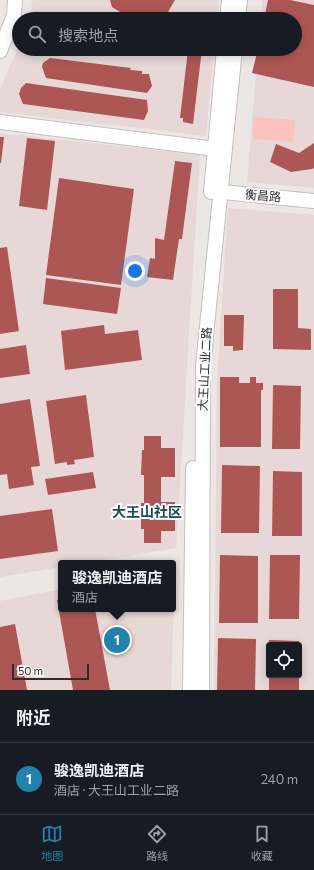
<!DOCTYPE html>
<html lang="zh">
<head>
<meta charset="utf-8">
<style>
  :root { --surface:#171b24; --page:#242831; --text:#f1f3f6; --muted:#9ea1a6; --line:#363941; --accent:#2082ad }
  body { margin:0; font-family:Commissioner,"Noto Sans SC",sans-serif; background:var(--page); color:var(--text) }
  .controls { position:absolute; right:12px; bottom:12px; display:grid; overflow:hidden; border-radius:4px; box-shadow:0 2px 10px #0003 }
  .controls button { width:36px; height:36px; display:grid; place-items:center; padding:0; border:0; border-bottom:1px solid var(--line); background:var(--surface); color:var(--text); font:20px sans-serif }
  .scale { position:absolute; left:12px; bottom:10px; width:77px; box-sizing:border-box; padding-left:4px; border:2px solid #2f2c2c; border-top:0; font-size:11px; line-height:14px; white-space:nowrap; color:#2f2c2c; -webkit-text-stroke:3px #fff; paint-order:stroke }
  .you { position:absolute; left:135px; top:271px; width:14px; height:14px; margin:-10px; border:3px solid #fff; border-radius:50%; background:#1a73e8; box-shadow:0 0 0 6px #1a73e833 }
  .badge { display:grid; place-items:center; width:26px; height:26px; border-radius:50%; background:var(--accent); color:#fff; font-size:13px; font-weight:700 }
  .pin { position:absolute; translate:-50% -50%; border:2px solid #fff; box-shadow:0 1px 4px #0006 }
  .popup { position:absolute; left:58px; top:560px; width:118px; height:52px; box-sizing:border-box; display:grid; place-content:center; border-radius:4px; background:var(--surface); filter:drop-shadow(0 1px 3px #0005); font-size:13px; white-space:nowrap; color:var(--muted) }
  .popup b { font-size:15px; color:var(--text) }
  .popup::after { content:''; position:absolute; left:50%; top:100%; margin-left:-8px; border:8px solid transparent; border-top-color:var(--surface) }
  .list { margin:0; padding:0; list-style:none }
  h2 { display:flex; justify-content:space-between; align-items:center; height:52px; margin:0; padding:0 16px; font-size:17px }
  h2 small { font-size:13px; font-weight:400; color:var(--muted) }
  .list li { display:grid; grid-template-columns:26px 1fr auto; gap:12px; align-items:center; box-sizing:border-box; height:72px; padding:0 16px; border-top:1px solid var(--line) }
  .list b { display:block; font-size:15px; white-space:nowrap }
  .list p { margin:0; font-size:13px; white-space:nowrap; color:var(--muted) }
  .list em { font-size:13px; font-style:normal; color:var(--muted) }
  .icon { flex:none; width:22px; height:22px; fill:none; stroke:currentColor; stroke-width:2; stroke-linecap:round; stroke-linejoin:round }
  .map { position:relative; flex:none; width:314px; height:690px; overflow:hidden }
  .search { position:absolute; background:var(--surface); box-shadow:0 2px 10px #0003; left:12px; right:12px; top:12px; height:44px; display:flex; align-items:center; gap:10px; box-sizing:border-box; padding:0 14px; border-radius:22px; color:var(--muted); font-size:15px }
  .sheet { height:124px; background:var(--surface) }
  nav { display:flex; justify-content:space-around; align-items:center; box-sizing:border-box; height:56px; border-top:1px solid var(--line); background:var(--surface); font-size:11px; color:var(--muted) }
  nav a { display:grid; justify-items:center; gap:2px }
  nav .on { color:var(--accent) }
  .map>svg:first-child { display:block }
  .built { fill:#e7d8d7; fill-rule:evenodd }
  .green { fill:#fcc2be }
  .building { fill:#ad5754 }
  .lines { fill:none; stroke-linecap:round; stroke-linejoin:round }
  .minor-casing { stroke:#c5bfbe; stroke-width:16 }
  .minor { stroke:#fff; stroke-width:14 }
  .labels { text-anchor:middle; stroke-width:4; stroke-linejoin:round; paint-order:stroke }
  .street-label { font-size:12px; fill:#2f2c2c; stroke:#fff }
  .quarter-label { font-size:14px; font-weight:bold; fill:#1b465c; stroke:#fff }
</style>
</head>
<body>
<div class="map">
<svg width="314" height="690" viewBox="0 0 314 690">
  <rect width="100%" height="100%" fill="#ece6e5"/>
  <g class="built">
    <path d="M32 0H219L217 19H31Z"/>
    <path d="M262 0H314V188L247 182 258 49H295V19H261Z"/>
    <path d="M19 46V49H214L206 136 0 112V89Z"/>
    <path d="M0 133 200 155 176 548 85 563H61V567L0 577Z"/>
    <path d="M228 208 314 215V690H214L217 382ZM269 645H299V675H269Z"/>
    <path d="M173 568H175L171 690H0V601L61 589V609H173Z"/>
  </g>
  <path class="green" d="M254 117 295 120 293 142 253 139Z"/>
  <g class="building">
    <path d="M110 0H175L164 19H115L120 12 112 7Z"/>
    <path d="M268 0H290L314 5V87L252 73 258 49H295V19H264Z"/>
    <path d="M202 49 193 124 183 122V118H180L188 50Z"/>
    <path d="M50 58 131 68 130 70 142 71V74H149L152 86 147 93 46 78 42 67 43 63Z"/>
    <path d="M26 83 147 100 148 111 144 120 23 104 19 94 21 88Z"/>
    <path d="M0 137H4L1 163H0Z"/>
    <path d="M27 138 55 141 47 210 19 206Z"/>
    <path d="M314 143V168L312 169 291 172 270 162 276 144 299 153Z"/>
    <path d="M175 161 192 163 182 239H179L173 280 147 277 150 258 155 259V238L164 240Z"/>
    <path d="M59 178 134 189 121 285 46 275Z"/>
    <path d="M7 247 19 331 0 334V248Z"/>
    <path d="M46 278 121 288 117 314 43 304Z"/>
    <path d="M273 289H298V328L311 329V350L273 349Z"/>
    <path d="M224 315H244L243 350 233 351V346H224Z"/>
    <path d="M104 325 105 334 138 330 142 360 65 370 61 331Z"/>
    <path d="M26 345 30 374 0 378V349Z"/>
    <path d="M220 377H239V383H250V377H256V383H263V390H261V447H220Z"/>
    <path d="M273 385 301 386 300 449H272Z"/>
    <path d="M86 395 94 457 74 460 75 464 67 465V462L55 464 46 401Z"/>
    <path d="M30 399 40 466 31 467 34 485 9 489 7 474 0 475V404Z"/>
    <path d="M144 436H161V448H175V477H161V502H175V531H161V543H144V529H141V503H144V475H141L142 450H144Z"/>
    <path d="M222 465 260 466 259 533H221Z"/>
    <path d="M273 471 302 472V536H272Z"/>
    <path d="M93 472 96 488 48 495 45 479Z"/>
    <path d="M52 509 58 551 0 559V516Z"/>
    <path d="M220 555 258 556V623H219Z"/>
    <path d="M270 555H300L299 619H269Z"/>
    <path d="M61 599V609H95L110 690H73L57 600Z"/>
    <path d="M15 624 27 690H0V627Z"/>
    <path d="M218 638 256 639 255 690H217Z"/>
    <path d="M269 640 299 641V645H269Z"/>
    <rect x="269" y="675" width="30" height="15"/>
  </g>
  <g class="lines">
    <g class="minor-casing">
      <g id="minor">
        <path d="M227 19 229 0"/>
        <path d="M238 19 240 0"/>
        <path d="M0 51 14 15 15 0"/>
        <path d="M0 122 224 150"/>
        <path d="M212 191 314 201"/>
        <path d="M211 192 224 49"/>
        <path d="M190 690 193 468"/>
        <path d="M202 690 203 366 235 49"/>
      </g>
    </g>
    <use href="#minor" class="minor"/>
  </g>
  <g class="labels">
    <g class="street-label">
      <text transform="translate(263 196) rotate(5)" y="4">衡昌路</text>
      <text transform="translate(205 369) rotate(-87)" y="4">大王山工业二路</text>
    </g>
    <g class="quarter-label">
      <text x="147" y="517">大王山社区</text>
    </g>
  </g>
</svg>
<div class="controls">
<button><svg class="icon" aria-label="locate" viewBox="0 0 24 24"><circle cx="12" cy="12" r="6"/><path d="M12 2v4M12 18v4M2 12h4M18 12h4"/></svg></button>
</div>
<div class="scale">50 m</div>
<div class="you"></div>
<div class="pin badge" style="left:117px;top:640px">1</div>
<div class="popup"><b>骏逸凯迪酒店</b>酒店</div>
<div class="search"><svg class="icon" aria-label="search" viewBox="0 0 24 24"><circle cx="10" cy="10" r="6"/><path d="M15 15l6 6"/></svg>搜索地点</div>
</div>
<section class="sheet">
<h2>附近<small></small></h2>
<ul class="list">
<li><span class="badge">1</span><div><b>骏逸凯迪酒店</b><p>酒店 · 大王山工业二路</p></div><em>240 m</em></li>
</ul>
</section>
<nav>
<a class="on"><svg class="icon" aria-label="map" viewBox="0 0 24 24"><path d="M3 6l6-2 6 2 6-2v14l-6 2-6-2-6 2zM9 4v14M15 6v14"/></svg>地图</a>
<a><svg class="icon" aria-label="directions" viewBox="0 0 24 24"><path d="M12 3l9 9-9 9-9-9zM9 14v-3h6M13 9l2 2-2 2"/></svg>路线</a>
<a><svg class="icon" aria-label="saved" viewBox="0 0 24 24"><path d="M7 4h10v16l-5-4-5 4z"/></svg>收藏</a>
</nav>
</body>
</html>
